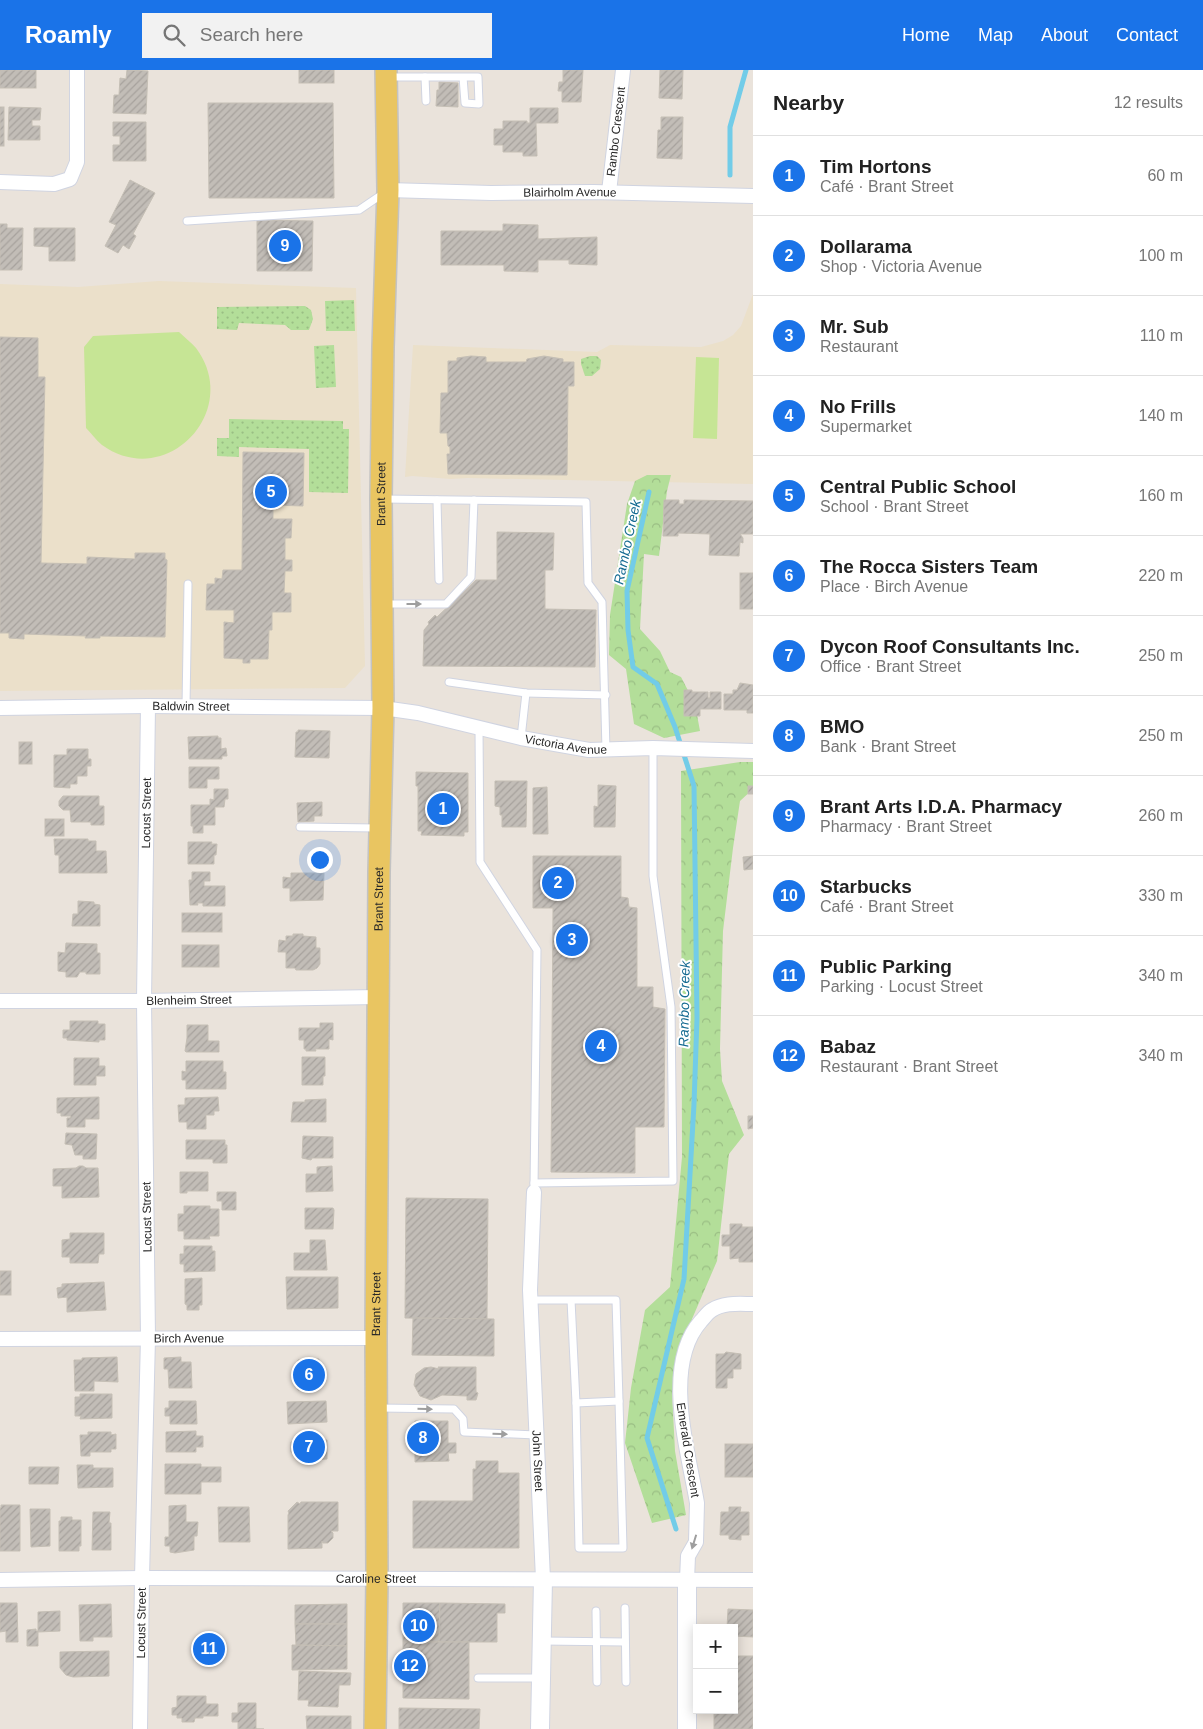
<!DOCTYPE html>
<html lang="en">
<head>
<meta charset="utf-8">
<style>
  :root { --surface:#fff; --page:#f2f2f2; --text:#222; --muted:#767676; --line:#e0e0e0; --accent:#1a73e8 }
  body { margin:0; font-family:Arial,sans-serif; background:var(--page); color:var(--text) }
  .controls { position:absolute; right:15px; bottom:15px; display:grid; overflow:hidden; border-radius:0px; box-shadow:0 2px 12px #0003 }
  .controls button { width:45px; height:45px; display:grid; place-items:center; padding:0; border:0; border-bottom:1px solid var(--line); background:var(--surface); color:var(--text); font:25px sans-serif }
  .you { position:absolute; left:319px; top:789px; width:18px; height:18px; margin:-12px; border:4px solid #fff; border-radius:50%; background:#1a73e8; box-shadow:0 0 0 8px #1a73e833 }
  .badge { display:grid; place-items:center; width:32px; height:32px; border-radius:50%; background:var(--accent); color:#fff; font-size:16px; font-weight:700 }
  .pin { position:absolute; translate:-50% -50%; border:2px solid #fff; box-shadow:0 1px 5px #0006 }
  .list { margin:0; padding:0; list-style:none }
  h2 { display:flex; justify-content:space-between; align-items:center; height:65px; margin:0; padding:0 20px; font-size:21px }
  h2 small { font-size:16px; font-weight:400; color:var(--muted) }
  .list li { display:grid; grid-template-columns:32px 1fr auto; gap:15px; align-items:center; box-sizing:border-box; height:80px; padding:0 20px; border-top:1px solid var(--line) }
  .list b { display:block; font-size:19px; white-space:nowrap }
  .list p { margin:0; font-size:16px; white-space:nowrap; color:var(--muted) }
  .list em { font-size:16px; font-style:normal; color:var(--muted) }
  .icon { flex:none; width:28px; height:28px; fill:none; stroke:currentColor; stroke-width:2; stroke-linecap:round; stroke-linejoin:round }
  .map { position:relative; flex:none; width:753px; height:1659px; overflow:hidden }
  header { display:flex; align-items:center; gap:30px; box-sizing:border-box; height:70px; padding:0 25px; background:var(--accent); color:#fff }
  header strong { font-size:24px }
  nav { display:flex; gap:28px; margin-inline-start:auto; font-size:18px }
  .search { width:350px; height:45px; background:var(--page); display:flex; align-items:center; gap:12px; box-sizing:border-box; padding:0 18px; border-radius:0px; color:var(--muted); font-size:19px }
  main { display:flex }
  aside { flex:1; background:var(--surface) }
  .map>svg:first-child { display:block }
  .education { fill:#ebe0ca }
  .forest { fill:url(#forest-crowns) }
  .park { fill:url(#park-dots) }
  .pitch { fill:#c6e595 }
  .lines { fill:none; stroke-linecap:round; stroke-linejoin:round }
  .stream { stroke:#72cce8; stroke-width:5 }
  .building { fill:url(#building-hatch); stroke:#c5bfb5 }
  .service-casing { stroke:#d0d4e1; stroke-width:9 }
  .minor-casing { stroke:#d0d4e1; stroke-width:16 }
  .tertiary-casing { stroke:#d0d4e1; stroke-width:20 }
  .primary-casing { stroke:#c3c3c3; stroke-width:24 }
  .service { stroke:#fff; stroke-width:7 }
  .minor { stroke:#fff; stroke-width:14 }
  .tertiary { stroke:#fff; stroke-width:18 }
  .primary { stroke:#e9c561; stroke-width:21 }
  .oneway { fill:#9e9e9e }
  .labels { text-anchor:middle; stroke-width:4; stroke-linejoin:round; paint-order:stroke }
  .street-label { font-size:12px; fill:#282828; stroke:#fff }
  .water-label { font-size:14px; font-style:italic; fill:#146a91; stroke:#fff }
</style>
</head>
<body>
<header>
<strong>Roamly</strong>
<div class="search"><svg class="icon" aria-label="search" viewBox="0 0 24 24"><circle cx="10" cy="10" r="6"/><path d="M15 15l6 6"/></svg>Search here</div>
<nav><a>Home</a><a>Map</a><a>About</a><a>Contact</a></nav>
</header>
<main>
<div class="map">
<svg width="753" height="1659" viewBox="0 0 753 1659">
  <defs>
    <pattern id="forest-crowns" width="20" height="18" patternUnits="userSpaceOnUse" patternTransform="scale(1.25)"><rect width="20" height="18" fill="#b3de99"/><path d="M2 6a3 3 0 1 1 6 0M12 15a3 3 0 1 1 6 0" fill="none" stroke="#9abe84"/></pattern>
    <pattern id="park-dots" width="8" height="8" patternUnits="userSpaceOnUse" patternTransform="scale(1.25)"><rect width="8" height="8" fill="#b3de99"/><path d="M2 2h.1M6 6h.1" fill="none" stroke="#9abe84" stroke-width="1.8" stroke-linecap="round"/></pattern>
    <pattern id="building-hatch" width="6" height="6" patternUnits="userSpaceOnUse" patternTransform="scale(1.25)"><rect width="6" height="6" fill="#c2bdb7"/><path d="M-1 1l2-2M0 6l6-6M5 7l2-2" fill="none" stroke="#a7a29d"/></pattern>
  </defs>
  <rect width="100%" height="100%" fill="#eae3db"/>
  <g class="education">
    <path d="M159 211 356 218 365 596 345 618 0 621V214L78 217Z"/>
    <path d="M753 224V414L468 408 451 409 412 406 405 407 413 275 597 282 610 275 701 277 723 271 733 265 741 256Z"/>
  </g>
  <g class="forest">
    <path d="M647 405H671L667 421 659 486 644 484 640 559 660 581 670 602 681 607 695 634 700 661 664 668 634 654 626 599 609 585 610 545 627 434 635 411Z"/>
    <path d="M740 692H753V719L740 731 733 778 723 861 720 979 722 1011 744 1065 729 1084 717 1191 692 1249 672 1323 675 1381 686 1445 652 1453 625 1373 631 1318 645 1240 670 1217 682 1087 681 701Z"/>
  </g>
  <g class="park">
    <path d="M354 230 355 261H326L325 231Z"/>
    <path d="M305 236 311 240 313 249 309 260H291L285 255 239 253 237 260 217 259V237Z"/>
    <path d="M334 275 336 317 316 318 314 276Z"/>
    <path d="M590 286H597L601 290 600 299 592 306H585L581 294V289Z"/>
    <path d="M229 349 343 351V359H349L348 423 309 422V379L239 377V387L217 386V368H229Z"/>
  </g>
  <g class="pitch">
    <path d="M179 262C184 267 191 272 196 278 243 341 166 421 102 375 96 370 91 363 86 358L84 277 93 266Z"/>
    <path d="M696 287 719 288 717 369 693 368Z"/>
  </g>
  <g class="lines">
    <g class="stream">
      <path d="M730 105V57L746 0"/>
      <path d="M649 422 627 521 628 560 633 597 657 614 675 657 694 716 697 948 694 1034 684 1209 647 1368 676 1459"/>
    </g>
  </g>
  <g class="building">
    <rect x="0" y="0" width="36" height="18"/>
    <path d="M127 0 148 1 146 44 113 43 114 25H119L120 8 126 9Z"/>
    <rect x="299" y="0" width="35" height="13"/>
    <path d="M563 0H583L581 32H562V21H558L559 12H563Z"/>
    <path d="M660 0H683L682 29 659 28Z"/>
    <path d="M439 12 458 13V37L436 36 437 20H439Z"/>
    <path d="M208 33H333L334 128H209Z"/>
    <rect x="0" y="37" width="4" height="39"/>
    <path d="M9 37 41 38 40 50H32V56H40V70H8Z"/>
    <path d="M530 38H558V53H536L537 86H523V82H503V75H494V59H503V51H527V53H530Z"/>
    <path d="M661 47H683L682 89 657 88 658 60H661Z"/>
    <path d="M113 52H146V91H113V75H120V66H113Z"/>
    <path d="M130 110 155 123 133 164 136 166 129 179 123 175 118 183 105 176 116 155 109 152Z"/>
    <path d="M257 150 313 151 312 201H257Z"/>
    <path d="M0 154H7V158H23L22 200H0Z"/>
    <path d="M503 154 538 155V169L597 167V195L569 194V190H538V202L504 201V195H441V161H503Z"/>
    <path d="M34 158H75V191H49V177L34 176Z"/>
    <path d="M0 267 38 268V307H45L41 493 87 494V487L135 489V483H165V489L167 490 165 567 100 566V568H85L86 566 24 564V569L9 568V563H0Z"/>
    <path d="M471 286 486 287V292H526L527 289 544 286 563 289V292H574V316H568L567 405 448 404 447 384H450V377L448 376 447 363H440L441 323H448V291H457V288Z"/>
    <path d="M243 382 304 383 303 436 273 435V449H292L291 468H285V490H292V501H285L284 523H291V542H272V560H269L268 589H250V593H243V589L224 588V552L234 553V540H206L207 514H215V508L222 509 223 500H242Z"/>
    <path d="M664 430H679V434H684V430L753 431V464H740L743 468V473L740 472 739 486 709 485 710 464 678 463V466H663Z"/>
    <path d="M497 462 554 463 553 500H545V539L596 540 595 597 423 596 424 560 429 554 428 552 435 545 437 547 476 510H497Z"/>
    <rect x="740" y="503" width="13" height="36"/>
    <path d="M740 613 753 615V643H747V640H724V624H733V620H737Z"/>
    <path d="M684 620H692V622H708V628H710V622H721V639H700V646H684Z"/>
    <path d="M298 660 330 661 329 688 295 687 296 662H298Z"/>
    <path d="M218 666V668H221V679L226 678 227 686H222V689H189L188 667Z"/>
    <rect x="19" y="672" width="13" height="22"/>
    <path d="M67 679H88V689H91V696H87V706H77V714H70V718L54 717V685H67Z"/>
    <path d="M189 697H219V709H207V718H189Z"/>
    <path d="M416 702 468 703V762H464V766L421 765 422 761H418V716H416Z"/>
    <path d="M495 711H527L526 757H502V745H500V737L495 736Z"/>
    <path d="M598 715 616 716 615 757H594V736L598 737Z"/>
    <rect x="748" y="716" width="5" height="8"/>
    <path d="M547 717 548 764H533V718Z"/>
    <path d="M214 719H228V729H225L224 737H215V755H203V763H193V756H191V735H210V729L214 730Z"/>
    <path d="M63 726H99V736H104V755H91V752H71L70 740H63L59 736V731Z"/>
    <path d="M322 732V746H314V751L298 752 297 733Z"/>
    <rect x="45" y="749" width="19" height="17"/>
    <path d="M54 769H88V771H96V781H106L107 803H59V785H55Z"/>
    <path d="M188 772H212L211 774H217L216 785H214V794H188Z"/>
    <path d="M533 786H621V827L628 828 629 837 637 838V917H653V937L665 939 664 1057H635V1103L551 1102 553 838H533Z"/>
    <path d="M753 786V799L744 800 743 787Z"/>
    <path d="M192 802H210V811H204V816H225V836H203V833H197L198 835H190L189 810H192Z"/>
    <path d="M291 803H324L323 830 290 831V818H283V807L291 808Z"/>
    <path d="M78 831 94 832V834L100 835V856H72L73 844H78Z"/>
    <rect x="182" y="843" width="40" height="19"/>
    <path d="M293 864H303V866L316 867V878H320V894L317 898 313 900H296L295 898H286V882H278L279 870 286 871V866H293Z"/>
    <path d="M66 873 97 874V883H100V904H86V902H80L77 907H66V902L58 901V882L65 883Z"/>
    <rect x="182" y="875" width="37" height="22"/>
    <path d="M70 951H98V954H105V970H99V972L67 970V968H63V960H70Z"/>
    <path d="M320 953H333V970L329 969V979H315L316 981H306V979H304V970H299V958H320Z"/>
    <path d="M187 955H208V971H219V982H186L185 981 187 968Z"/>
    <path d="M302 987H325V1006H323V1015H302Z"/>
    <path d="M74 988H99V996H105V1006H96V1015H74Z"/>
    <path d="M186 991H223V1002H226V1019H186V1010H182V1001L186 1002Z"/>
    <path d="M99 1027V1049H85V1057H67V1048H70L71 1046H61V1043H57V1028Z"/>
    <path d="M218 1027 219 1041H214V1045H206V1059H187V1052H179L178 1035H185V1028Z"/>
    <path d="M326 1029V1052H291L293 1032H305V1030Z"/>
    <path d="M748 1046H753V1058L748 1059Z"/>
    <path d="M66 1063 97 1064 96 1089H83V1085H75L72 1075 65 1074Z"/>
    <path d="M303 1066 333 1067V1088H312L311 1090 302 1088Z"/>
    <path d="M186 1070H225V1075H227V1093H213V1089H186Z"/>
    <path d="M79 1096H83L86 1098H98L99 1127 62 1128V1116H53V1099L76 1098Z"/>
    <path d="M332 1096 333 1121 306 1122V1104H317V1097Z"/>
    <path d="M180 1102H208V1121H187V1123H180Z"/>
    <path d="M217 1122H236V1140H222V1131H217Z"/>
    <path d="M406 1128 488 1129 487 1249 405 1248Z"/>
    <path d="M184 1136H210V1139H219V1166H209L210 1169H184V1161H178V1144H184Z"/>
    <path d="M305 1138H333L334 1140 333 1159H305Z"/>
    <path d="M730 1154H742V1157H753V1192H739V1188L730 1189V1176H722V1165H730Z"/>
    <path d="M70 1163H104V1184H99L98 1193H70V1187H62V1170L70 1169Z"/>
    <path d="M310 1170H325L327 1200H294V1183H310Z"/>
    <path d="M184 1176H212V1181H215V1201L184 1202V1194H180V1184H184Z"/>
    <rect x="0" y="1201" width="11" height="24"/>
    <path d="M286 1207H338V1238L287 1239Z"/>
    <path d="M202 1208V1235H199V1240H187V1235L185 1234V1209Z"/>
    <path d="M104 1212 106 1240 67 1242V1227L58 1228 57 1218 62 1217V1214Z"/>
    <path d="M413 1248 494 1249V1286L412 1285Z"/>
    <path d="M726 1282 741 1284V1299H733V1308H727V1318H716V1284H724Z"/>
    <path d="M117 1287 118 1312 94 1311V1321H75L74 1290H82V1288Z"/>
    <path d="M181 1287V1292H191L192 1318H169L168 1299H164V1288Z"/>
    <path d="M319 1289V1320H298V1290Z"/>
    <path d="M431 1297 439 1299 438 1297H476V1322L478 1323 476 1330H467V1326L442 1325 431 1330 420 1326 414 1315 416 1304 424 1298Z"/>
    <path d="M80 1324H112V1348L80 1349 81 1346H75V1327H80Z"/>
    <path d="M169 1331H196L197 1354H170V1346H165V1338H169Z"/>
    <path d="M326 1331 327 1352 288 1354 287 1332Z"/>
    <path d="M415 1351H448V1373H456V1383H448L449 1391 415 1392Z"/>
    <path d="M196 1361V1366H203V1377H196V1382H166V1362Z"/>
    <path d="M88 1362H111V1365L116 1364V1379H111V1382H90V1386H81L80 1365H88Z"/>
    <path d="M300 1370H327V1389L300 1391V1382H291V1372H300Z"/>
    <rect x="725" y="1374" width="28" height="33"/>
    <path d="M476 1391H498V1403H519V1478H413V1431H473V1399H476Z"/>
    <path d="M165 1394H201V1397H221V1412H201V1424H165Z"/>
    <path d="M77 1395H93V1398H113V1417L78 1418Z"/>
    <path d="M29 1397H59L58 1414H29Z"/>
    <path d="M297 1432 300 1434 301 1432H338V1461H331L333 1463V1468L328 1473H323L322 1471V1478L288 1479V1445L289 1443 288 1441Z"/>
    <path d="M1 1435H20V1481H0V1438H1Z"/>
    <path d="M186 1435V1452H198L197 1466H194V1480L175 1483 170 1482V1476H165V1467H169V1436Z"/>
    <path d="M218 1437H249L250 1472H219Z"/>
    <path d="M729 1437H741L740 1442H749V1465H741V1470L729 1469V1465H720L721 1442H729Z"/>
    <path d="M30 1439H50V1476L31 1477Z"/>
    <path d="M93 1442H110L109 1453H111V1480H92Z"/>
    <path d="M61 1447H72V1450H81V1476H79V1481H59V1451H61Z"/>
    <path d="M0 1533H17L18 1572H6V1561L0 1562Z"/>
    <path d="M403 1533H440L439 1572H403Z"/>
    <path d="M440 1533 505 1534V1543H497V1572H439Z"/>
    <path d="M111 1534 112 1567H93V1571H80L79 1535Z"/>
    <path d="M347 1534V1554H295V1535Z"/>
    <path d="M728 1539 753 1540V1567L734 1566V1558H727Z"/>
    <path d="M60 1541V1561L38 1562V1576H27V1560L36 1559V1561H38V1542Z"/>
    <path d="M295 1554H347V1576L296 1575Z"/>
    <path d="M403 1572H469V1629L403 1628Z"/>
    <path d="M292 1575 347 1576V1599L292 1600Z"/>
    <path d="M109 1581V1606L73 1607 66 1605 60 1598V1582Z"/>
    <path d="M734 1586H753V1659H714V1640H734Z"/>
    <path d="M299 1601 351 1603 350 1615H339L338 1637 308 1636 309 1630H298Z"/>
    <path d="M177 1626H206V1634H218V1646H203V1648H195L194 1652H182V1648H177V1645H172V1638L177 1637Z"/>
    <path d="M238 1633H256V1659H264H238V1652H232V1643H238Z"/>
    <path d="M399 1638 480 1639 479 1659H399Z"/>
    <path d="M306 1646H351V1659H307Z"/>
  </g>
  <g class="lines">
    <g class="service-casing">
      <g id="service">
        <path d="M389 7H478L479 34 465 33 463 7"/>
        <path d="M425 7 426 31"/>
        <path d="M187 151 359 140 384 123"/>
        <path d="M384 429 586 432 588 513 602 532 606 680"/>
        <path d="M437 430 439 510"/>
        <path d="M385 534H446L471 507 474 430"/>
        <path d="M449 612 526 623 606 625"/>
        <path d="M186 636 188 514"/>
        <path d="M479 658 480 792 537 880 534 1117"/>
        <path d="M521 668 526 623"/>
        <path d="M300 757 377 758"/>
        <path d="M534 1113 673 1111 671 937 653 806V678"/>
        <path d="M530 1230H616L619 1331 576 1333 571 1230"/>
        <path d="M576 1333 579 1478H623L619 1331"/>
        <path d="M379 1338 454 1339 463 1349 464 1362 536 1365"/>
        <path d="M625 1538 626 1612"/>
        <path d="M596 1541 597 1612"/>
        <path d="M543 1571 625 1572"/>
        <path d="M478 1608H540"/>
      </g>
    </g>
    <g class="minor-casing">
      <g id="minor">
        <path d="M0 112 54 114 70 109 77 92V0"/>
        <path id="s1" d="M388 120 491 123 593 122 753 126"/>
        <path id="s2" d="M609 122 623 0"/>
        <path id="s3" d="M0 638 148 636 383 638 418 643 521 668 589 680 653 678 753 681"/>
        <path id="s4" d="M0 931H144L378 927"/>
        <path id="s5" d="M534 1122 530 1220 543 1509"/>
        <path id="s6" d="M0 1269 376 1268"/>
        <path id="s7" d="M0 1510 142 1508 753 1510"/>
        <path d="M687 1510 688 1486 696 1472 697 1433C688 1380 662 1295 701 1251 704 1248 708 1242 712 1240 724 1232 740 1234 753 1234"/>
        <path id="s8" d="M140 1659 142 1508 148 1268 144 931 148 636"/>
      </g>
    </g>
    <g class="tertiary-casing">
      <g id="tertiary">
        <path d="M540 1659 543 1509"/>
        <path d="M687 1659V1510"/>
      </g>
    </g>
    <g class="primary-casing">
      <g id="primary">
        <path id="s9" d="M375 1659 377 1508 376 1268 379 802 383 638 381 429 383 277 388 120 386 0"/>
      </g>
    </g>
    <use href="#service" class="service"/>
    <use href="#minor" class="minor"/>
    <use href="#tertiary" class="tertiary"/>
    <use href="#primary" class="primary"/>
  </g>
  <defs><path id="oneway-solid" d="M-6-.8H1V-3.2L6.5 0L1 3.2V.8H-6Z" transform="scale(1.25)"/></defs>
  <g class="oneway">
    <use href="#oneway-solid" transform="translate(414 534)"/>
    <use href="#oneway-solid" transform="translate(425 1339) rotate(1)"/>
    <use href="#oneway-solid" transform="translate(500 1364) rotate(2)"/>
    <use href="#oneway-solid" transform="translate(694 1472) rotate(107)"/>
  </g>
  <g class="labels">
    <g class="street-label">
      <text dy="4" stroke="none"><textPath href="#s2" startOffset="61">Rambo Crescent</textPath></text>
      <text dy="4" stroke="none"><textPath href="#s1" startOffset="182">Blairholm Avenue</textPath></text>
      <text dy="4" stroke="none"><textPath href="#s9" startOffset="1235">Brant Street</textPath></text>
      <text dy="4" stroke="none"><textPath href="#s3" startOffset="191">Baldwin Street</textPath></text>
      <text dy="4" stroke="none"><textPath href="#s3" startOffset="570">Victoria Avenue</textPath></text>
      <text dy="4" stroke="none"><textPath href="#s8" startOffset="916">Locust Street</textPath></text>
      <text dy="4" stroke="none"><textPath href="#s9" startOffset="830">Brant Street</textPath></text>
      <text dy="4" stroke="none"><textPath href="#s4" startOffset="189">Blenheim Street</textPath></text>
      <text transform="translate(147 1147) rotate(-91)" y="4">Locust Street</text>
      <text dy="4" stroke="none"><textPath href="#s9" startOffset="425">Brant Street</textPath></text>
      <text dy="4" stroke="none"><textPath href="#s6" startOffset="189">Birch Avenue</textPath></text>
      <text transform="translate(688 1380) rotate(81)" y="4">Emerald Crescent</text>
      <text dy="4" stroke="none"><textPath href="#s5" startOffset="269">John Street</textPath></text>
      <text dy="4" stroke="none"><textPath href="#s7" startOffset="376">Caroline Street</textPath></text>
      <text dy="4" stroke="none"><textPath href="#s8" startOffset="106">Locust Street</textPath></text>
    </g>
    <g class="water-label">
      <text transform="translate(627 472) rotate(-78)" y="5">Rambo Creek</text>
      <text transform="translate(684 934) rotate(-89)" y="5">Rambo Creek</text>
    </g>
  </g>
</svg>
<div class="controls">
<button>+</button>
<button>−</button>
</div>
<div class="you"></div>
<div class="pin badge" style="left:443px;top:739px">1</div>
<div class="pin badge" style="left:558px;top:813px">2</div>
<div class="pin badge" style="left:572px;top:870px">3</div>
<div class="pin badge" style="left:601px;top:976px">4</div>
<div class="pin badge" style="left:271px;top:422px">5</div>
<div class="pin badge" style="left:309px;top:1305px">6</div>
<div class="pin badge" style="left:309px;top:1377px">7</div>
<div class="pin badge" style="left:423px;top:1368px">8</div>
<div class="pin badge" style="left:285px;top:176px">9</div>
<div class="pin badge" style="left:419px;top:1556px">10</div>
<div class="pin badge" style="left:209px;top:1579px">11</div>
<div class="pin badge" style="left:410px;top:1596px">12</div>
</div>
<aside>
<h2>Nearby<small>12 results</small></h2>
<ul class="list">
<li><span class="badge">1</span><div><b>Tim Hortons</b><p>Café · Brant Street</p></div><em>60 m</em></li>
<li><span class="badge">2</span><div><b>Dollarama</b><p>Shop · Victoria Avenue</p></div><em>100 m</em></li>
<li><span class="badge">3</span><div><b>Mr. Sub</b><p>Restaurant</p></div><em>110 m</em></li>
<li><span class="badge">4</span><div><b>No Frills</b><p>Supermarket</p></div><em>140 m</em></li>
<li><span class="badge">5</span><div><b>Central Public School</b><p>School · Brant Street</p></div><em>160 m</em></li>
<li><span class="badge">6</span><div><b>The Rocca Sisters Team</b><p>Place · Birch Avenue</p></div><em>220 m</em></li>
<li><span class="badge">7</span><div><b>Dycon Roof Consultants Inc.</b><p>Office · Brant Street</p></div><em>250 m</em></li>
<li><span class="badge">8</span><div><b>BMO</b><p>Bank · Brant Street</p></div><em>250 m</em></li>
<li><span class="badge">9</span><div><b>Brant Arts I.D.A. Pharmacy</b><p>Pharmacy · Brant Street</p></div><em>260 m</em></li>
<li><span class="badge">10</span><div><b>Starbucks</b><p>Café · Brant Street</p></div><em>330 m</em></li>
<li><span class="badge">11</span><div><b>Public Parking</b><p>Parking · Locust Street</p></div><em>340 m</em></li>
<li><span class="badge">12</span><div><b>Babaz</b><p>Restaurant · Brant Street</p></div><em>340 m</em></li>
</ul>
</aside>
</main>
</body>
</html>
